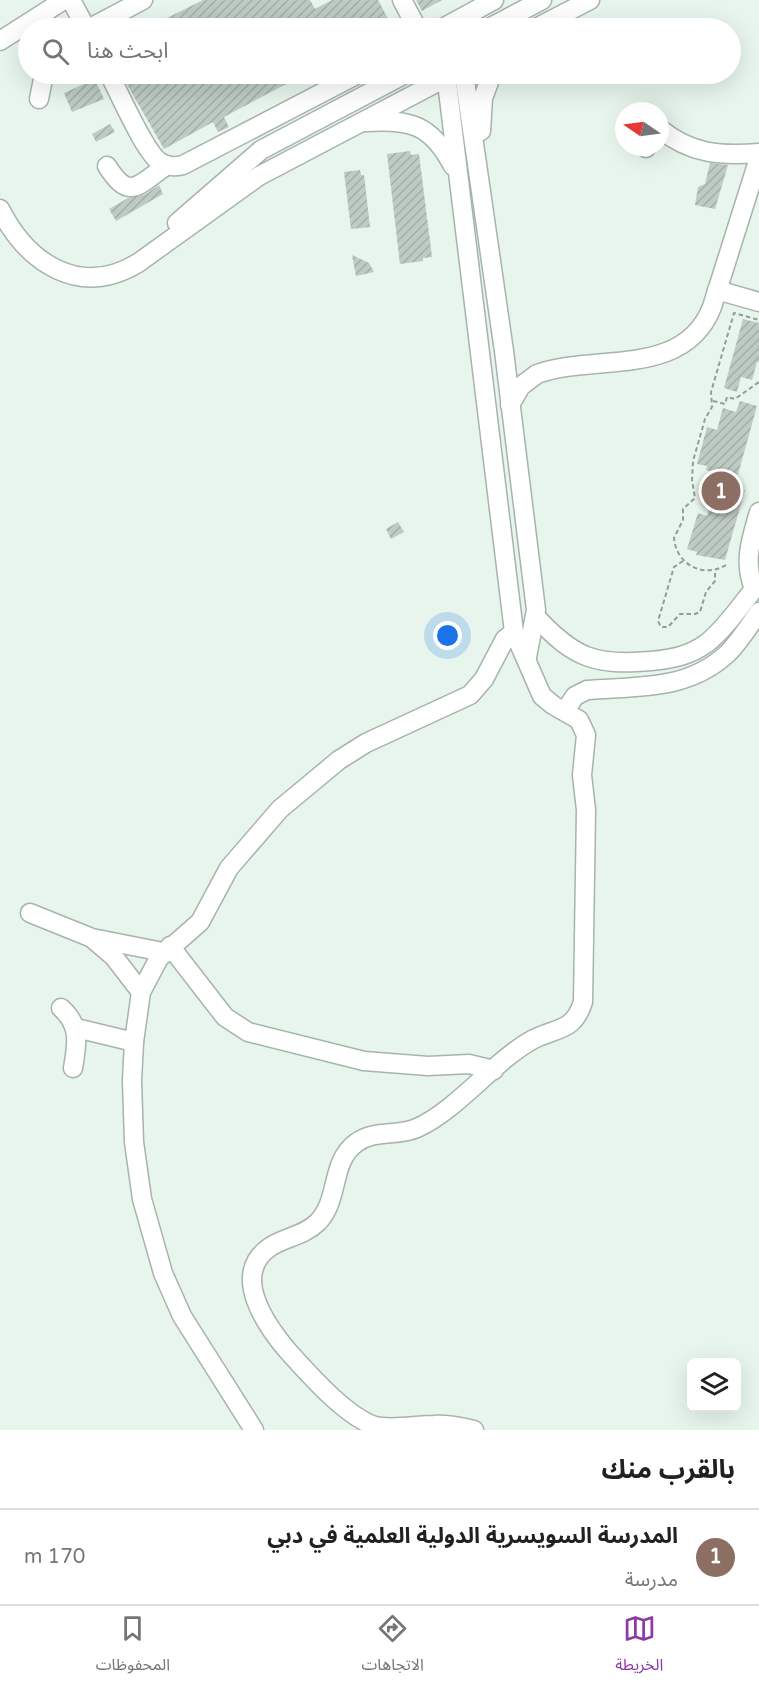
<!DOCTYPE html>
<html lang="ar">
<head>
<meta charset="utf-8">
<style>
  :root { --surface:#fff; --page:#f2f2f2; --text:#202124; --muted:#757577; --line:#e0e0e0; --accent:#8d39a8 }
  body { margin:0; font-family:"Varela Round","Noto Sans Arabic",sans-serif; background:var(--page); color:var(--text); direction:rtl }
  .controls { position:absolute; right:18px; bottom:18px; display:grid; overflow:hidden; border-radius:9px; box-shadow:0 6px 24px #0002 }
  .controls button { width:54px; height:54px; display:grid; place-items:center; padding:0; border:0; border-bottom:2px solid var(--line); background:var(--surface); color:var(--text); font:30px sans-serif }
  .compass { position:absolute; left:615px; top:102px; width:54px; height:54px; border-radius:50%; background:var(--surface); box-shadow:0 6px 24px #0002; rotate:283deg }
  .you { position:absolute; left:448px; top:636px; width:21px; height:21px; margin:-15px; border:4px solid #fff; border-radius:50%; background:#1a73e8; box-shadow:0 0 0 9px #1a73e833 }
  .badge { display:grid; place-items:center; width:39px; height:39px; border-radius:50%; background:var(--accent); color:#fff; font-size:20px; font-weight:700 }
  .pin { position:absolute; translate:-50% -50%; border:3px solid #fff; box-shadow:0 2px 6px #0006 }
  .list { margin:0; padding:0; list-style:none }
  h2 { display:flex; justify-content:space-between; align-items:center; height:78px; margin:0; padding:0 24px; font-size:26px }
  h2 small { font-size:20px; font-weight:400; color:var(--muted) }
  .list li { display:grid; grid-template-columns:39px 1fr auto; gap:18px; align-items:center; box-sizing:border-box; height:96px; padding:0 24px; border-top:2px solid var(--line) }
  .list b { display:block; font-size:22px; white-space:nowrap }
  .list p { margin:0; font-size:20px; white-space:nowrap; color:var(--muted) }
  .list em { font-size:20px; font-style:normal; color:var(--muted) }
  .icon { flex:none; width:33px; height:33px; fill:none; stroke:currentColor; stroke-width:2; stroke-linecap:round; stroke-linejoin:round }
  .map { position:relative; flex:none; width:759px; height:1430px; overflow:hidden; direction:ltr }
  .search { position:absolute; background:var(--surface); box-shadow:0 6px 24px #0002; left:18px; right:18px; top:18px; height:66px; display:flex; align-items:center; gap:15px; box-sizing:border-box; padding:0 21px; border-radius:33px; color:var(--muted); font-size:22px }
  .sheet { height:174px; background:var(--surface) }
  nav { display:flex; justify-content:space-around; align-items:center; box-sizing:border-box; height:84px; border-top:2px solid var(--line); background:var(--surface); font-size:16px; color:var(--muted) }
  nav a { display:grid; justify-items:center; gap:3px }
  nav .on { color:var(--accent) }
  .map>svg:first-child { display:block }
  .building { fill:url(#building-hatch) }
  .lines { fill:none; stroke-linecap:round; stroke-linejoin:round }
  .minor-casing { stroke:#a6b4ab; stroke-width:21 }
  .path { stroke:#939d97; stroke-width:2; stroke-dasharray:4.5 3; stroke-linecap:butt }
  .minor { stroke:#fff; stroke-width:18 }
</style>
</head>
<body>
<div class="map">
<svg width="759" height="1430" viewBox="0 0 759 1430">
  <defs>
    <pattern id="building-hatch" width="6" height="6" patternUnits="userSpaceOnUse" patternTransform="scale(1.5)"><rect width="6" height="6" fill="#becbc3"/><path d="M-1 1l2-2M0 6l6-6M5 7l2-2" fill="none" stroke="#a3aea7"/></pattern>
  </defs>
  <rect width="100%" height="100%" fill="#e7f5ec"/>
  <g class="building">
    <path d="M203 0H310L315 9 332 0H378L393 28H147Z"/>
    <path d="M416 0H442L422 11Z"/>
    <path d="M121 74H305L224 117 229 127 218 132 213 122 164 149Z"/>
    <path d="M95 79 104 99 72 112 64 93Z"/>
    <path d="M110 124 115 132 96 142 92 134Z"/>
    <path d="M410 151 411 155 419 154 432 257 423 258V261L400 264 387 154Z"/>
    <path d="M710 163 728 165 715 209 695 205 698 187 705 184Z"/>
    <path d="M360 170 361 175H364L370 227 351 229 344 172Z"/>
    <path d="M159 185 163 194 116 221 109 209 128 198 146 194Z"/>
    <path d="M352 255 369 263 374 272 356 276Z"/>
    <path d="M743 319 759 323V362H757L752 380 741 377 737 392 724 388Z"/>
    <path d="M740 401 757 406 737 478 706 470 707 466 697 464 707 427 717 430 723 408 736 412Z"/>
    <path d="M730 486 745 490 725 560 696 555 697 552 687 549 698 513 707 516 713 496 726 499Z"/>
    <path d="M398 522 404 532 391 539 386 529Z"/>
  </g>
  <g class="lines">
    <g class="minor-casing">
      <g id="minor">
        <path d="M71 0 86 28"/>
        <path d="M402 0 417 28"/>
        <path d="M90 28 143 0"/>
        <path d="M443 28 494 0"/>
        <path d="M489 28 542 0"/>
        <path d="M536 28 590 0"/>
        <path d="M0 41 64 0"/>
        <path d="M109 74C119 92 145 153 160 162 167 167 175 167 183 165L358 74"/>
        <path d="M446 74 514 632 542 696 553 705 579 720 586 735 582 775 586 810 583 1002C573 1033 556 1027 532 1040 494 1061 456 1111 417 1128 397 1137 375 1129 356 1143 330 1162 340 1199 318 1222 304 1236 285 1237 270 1247 230 1274 266 1325 287 1350 308 1373 345 1416 375 1426 393 1430 415 1425 434 1425 447 1424 461 1427 474 1430"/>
        <path d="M464 74 504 351 536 610 527 657"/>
        <path d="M39 99 44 74"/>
        <path d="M365 122C410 119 431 124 453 166"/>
        <path d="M660 129C691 154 720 156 759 153"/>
        <path d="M481 131 483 98 492 74"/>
        <path d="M645 147 646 148"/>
        <path d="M107 166C130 202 138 185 167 165"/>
        <path d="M0 209C28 264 80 298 138 263L259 176 453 74"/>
        <path d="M177 223 261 150 405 74"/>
        <path d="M717 290 759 302"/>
        <path d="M510 405 521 386 537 374C595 353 684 379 712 307L759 158"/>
        <path d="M754 589C743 561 751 540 759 512"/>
        <path d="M536 617C574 658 595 666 651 661 672 659 689 656 707 643 727 627 742 603 759 583"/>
        <path d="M565 711 575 696 587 690C637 686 688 691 728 653 740 641 749 626 759 612"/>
        <path d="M30 913 92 938 163 952"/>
        <path d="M93 939 114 957 141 992"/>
        <path d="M170 946 225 1017 248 1032 364 1061 428 1066 469 1064 494 1070"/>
        <path d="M61 1008C81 1025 77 1045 73 1068"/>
        <path d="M76 1028 134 1042"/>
        <path d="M254 1430 182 1316 163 1273 142 1199 134 1142 132 1081 134 1042 141 992 159 958 200 922 229 868 280 809 339 760 366 743 470 695 484 679 505 639 514 632"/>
      </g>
    </g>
    <g class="path">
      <path d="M713 401 725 404 727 397 735 399 759 382"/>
      <path d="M683 561 674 567 658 621 661 627H668L680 614H695L700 612 706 592 715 581V571"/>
      <path d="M726 565C703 579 676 564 674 538L683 520V509L695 498 692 480 693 461 705 419 712 407 711 392 734 313 759 320"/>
    </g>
    <use href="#minor" class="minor"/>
  </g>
</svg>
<div class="controls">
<button><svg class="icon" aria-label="layers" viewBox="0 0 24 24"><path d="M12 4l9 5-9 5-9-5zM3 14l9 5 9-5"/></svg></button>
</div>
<svg class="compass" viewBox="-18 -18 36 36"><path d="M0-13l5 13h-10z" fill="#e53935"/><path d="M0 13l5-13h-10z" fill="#757577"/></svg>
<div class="you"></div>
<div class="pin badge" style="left:721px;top:491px;background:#8d6e63">1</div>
<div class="search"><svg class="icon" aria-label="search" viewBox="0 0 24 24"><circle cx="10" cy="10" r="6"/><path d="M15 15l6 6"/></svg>ابحث هنا</div>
</div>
<section class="sheet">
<h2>بالقرب منك<small></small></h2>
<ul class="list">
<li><span class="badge" style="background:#8d6e63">1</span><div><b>المدرسة السويسرية الدولية العلمية في دبي</b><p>مدرسة</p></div><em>170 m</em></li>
</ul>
</section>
<nav>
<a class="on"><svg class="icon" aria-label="map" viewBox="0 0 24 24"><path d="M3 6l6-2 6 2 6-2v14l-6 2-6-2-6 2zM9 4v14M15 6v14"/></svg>الخريطة</a>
<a><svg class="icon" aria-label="directions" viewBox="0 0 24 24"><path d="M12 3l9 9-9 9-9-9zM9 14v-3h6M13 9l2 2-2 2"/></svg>الاتجاهات</a>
<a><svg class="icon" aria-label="saved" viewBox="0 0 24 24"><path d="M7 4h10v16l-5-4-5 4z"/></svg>المحفوظات</a>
</nav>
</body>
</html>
